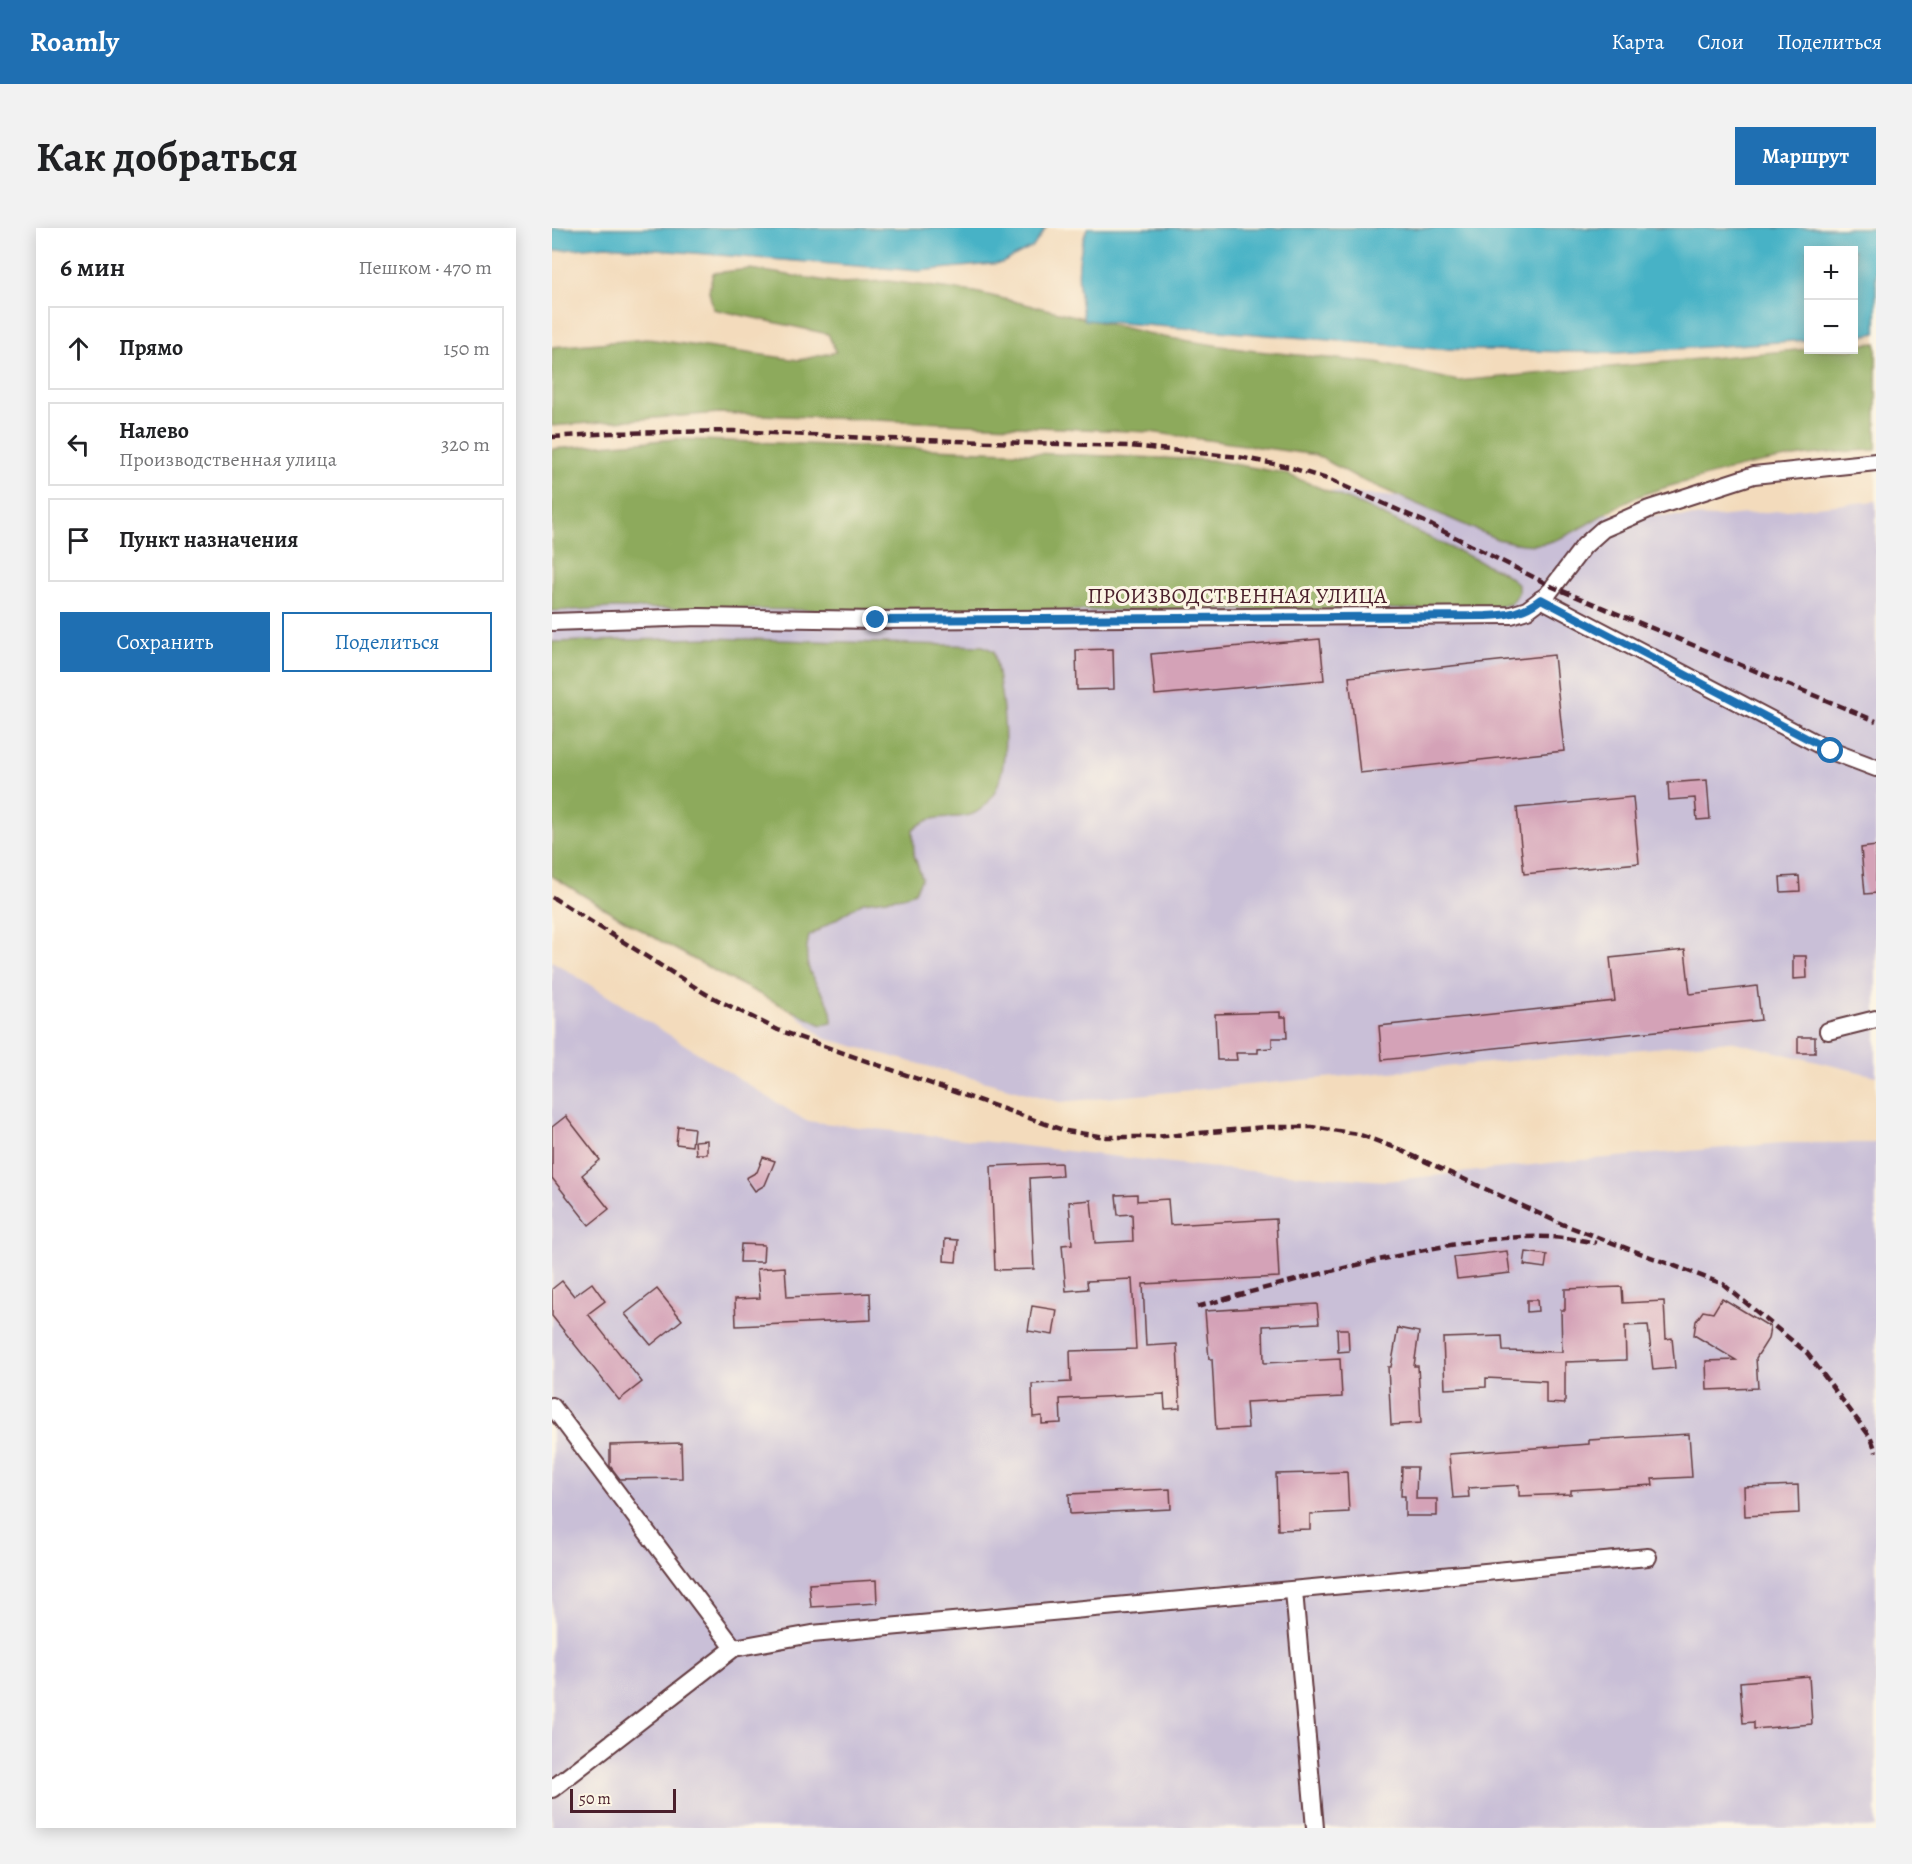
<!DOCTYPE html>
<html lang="ru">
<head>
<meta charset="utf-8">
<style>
  :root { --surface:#fff; --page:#f2f2f2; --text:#202124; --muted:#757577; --line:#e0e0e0; --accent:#1f6fb2 }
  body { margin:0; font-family:Alegreya,serif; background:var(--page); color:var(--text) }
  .controls { position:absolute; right:18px; top:18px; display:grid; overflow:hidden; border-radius:0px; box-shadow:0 3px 15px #0003 }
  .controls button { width:54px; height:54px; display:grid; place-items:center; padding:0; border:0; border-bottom:2px solid var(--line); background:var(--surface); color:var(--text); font:30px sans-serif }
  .scale { position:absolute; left:18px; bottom:15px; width:106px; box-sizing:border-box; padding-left:6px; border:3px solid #4a1f2b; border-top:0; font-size:16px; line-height:21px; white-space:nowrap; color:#4a1f2b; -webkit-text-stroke:4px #fcf5e5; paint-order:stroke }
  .stop { position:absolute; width:18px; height:18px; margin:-14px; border:4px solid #1f6fb2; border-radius:50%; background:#fff }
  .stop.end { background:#1f6fb2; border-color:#fff; box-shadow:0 2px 6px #0008 }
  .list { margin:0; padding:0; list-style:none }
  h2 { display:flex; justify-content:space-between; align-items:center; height:78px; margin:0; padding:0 24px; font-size:26px }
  h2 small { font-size:20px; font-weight:400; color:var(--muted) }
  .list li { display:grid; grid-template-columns:39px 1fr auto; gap:18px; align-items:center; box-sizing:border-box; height:84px; margin:0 12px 12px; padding:0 12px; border:2px solid var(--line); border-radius:0px }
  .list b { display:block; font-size:22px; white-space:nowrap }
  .list p { margin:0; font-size:20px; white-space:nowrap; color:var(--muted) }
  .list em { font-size:20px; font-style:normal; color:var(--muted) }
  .actions { display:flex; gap:12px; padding:18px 24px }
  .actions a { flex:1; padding:14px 0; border:2px solid var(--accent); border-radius:0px; text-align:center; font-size:21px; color:var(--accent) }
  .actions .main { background:var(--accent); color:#fff }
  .icon { flex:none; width:33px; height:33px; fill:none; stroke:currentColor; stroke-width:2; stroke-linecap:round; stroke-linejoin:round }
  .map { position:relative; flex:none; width:1324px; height:1600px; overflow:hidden; border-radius:0px }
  header { display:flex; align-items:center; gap:36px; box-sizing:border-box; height:84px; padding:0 30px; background:var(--accent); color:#fff }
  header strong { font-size:28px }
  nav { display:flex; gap:33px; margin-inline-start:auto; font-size:21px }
  .intro { display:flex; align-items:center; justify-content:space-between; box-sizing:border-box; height:144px; padding:0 36px }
  h1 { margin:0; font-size:42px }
  .button { padding:15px 27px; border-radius:0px; background:var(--accent); color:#fff; font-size:21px; font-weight:700 }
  main { display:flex; gap:36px; padding:0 36px }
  aside { flex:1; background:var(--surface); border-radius:0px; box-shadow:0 3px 15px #0003 }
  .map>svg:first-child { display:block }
  .industrial { fill:#c9bfd7 }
  .forest { fill:#8daa5c; stroke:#6c6444; stroke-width:1.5 }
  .water { fill:#47b2c6; stroke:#486878; stroke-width:1.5 }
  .building { fill:#d4a2b7 }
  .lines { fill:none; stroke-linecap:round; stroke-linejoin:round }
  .minor-casing { stroke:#633b41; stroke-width:20 }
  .minor { stroke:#fff; stroke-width:16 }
  .rail { stroke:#4a1f2b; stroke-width:4.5; stroke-dasharray:9 4.5; stroke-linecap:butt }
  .route { stroke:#1f6fb2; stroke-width:8 }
  .labels { text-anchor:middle; stroke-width:6; stroke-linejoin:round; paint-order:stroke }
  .street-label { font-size:22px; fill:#4a1f2b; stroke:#fcf5e5 }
</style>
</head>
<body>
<header>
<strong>Roamly</strong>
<nav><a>Карта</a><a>Слои</a><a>Поделиться</a></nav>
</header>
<div class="intro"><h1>Как добраться</h1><a class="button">Маршрут</a></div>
<main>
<aside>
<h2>6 мин<small>Пешком · 470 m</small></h2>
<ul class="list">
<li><svg class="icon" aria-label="ahead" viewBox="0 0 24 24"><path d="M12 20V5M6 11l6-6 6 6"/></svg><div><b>Прямо</b></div><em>150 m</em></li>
<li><svg class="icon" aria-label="left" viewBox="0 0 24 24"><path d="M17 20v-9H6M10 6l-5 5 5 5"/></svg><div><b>Налево</b><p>Производственная улица</p></div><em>320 m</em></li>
<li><svg class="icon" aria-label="arrive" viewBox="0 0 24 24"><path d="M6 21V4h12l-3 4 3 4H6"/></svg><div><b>Пункт назначения</b></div></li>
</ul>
<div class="actions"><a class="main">Сохранить</a><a>Поделиться</a></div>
</aside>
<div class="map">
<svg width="1324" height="1600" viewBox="0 0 1324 1600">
  <rect width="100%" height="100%" fill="#fcf5e5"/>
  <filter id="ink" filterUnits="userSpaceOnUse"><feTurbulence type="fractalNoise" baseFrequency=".0167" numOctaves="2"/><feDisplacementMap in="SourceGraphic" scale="12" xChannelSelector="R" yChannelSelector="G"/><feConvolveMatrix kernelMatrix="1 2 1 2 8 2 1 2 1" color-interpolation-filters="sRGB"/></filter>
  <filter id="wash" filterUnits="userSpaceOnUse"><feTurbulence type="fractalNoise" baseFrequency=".008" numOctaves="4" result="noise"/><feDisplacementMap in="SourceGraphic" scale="24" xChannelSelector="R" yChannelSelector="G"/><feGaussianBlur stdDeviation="1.35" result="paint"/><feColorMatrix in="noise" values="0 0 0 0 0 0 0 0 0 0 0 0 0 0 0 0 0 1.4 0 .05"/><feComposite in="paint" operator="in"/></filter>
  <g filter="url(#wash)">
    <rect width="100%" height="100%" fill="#f3dbbc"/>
    <g class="industrial">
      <path d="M0 230 744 260 1023 285 1164 289 1324 273V848L1178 813 508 874 272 810 139 697 0 602Z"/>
      <path d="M0 733 254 893 672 941 834 953 1007 934 1230 915H1324V1600H0Z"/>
    </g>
    <g class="forest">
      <path d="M198 41 288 55 336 53 423 64 611 109 695 122 825 135 906 153 1256 121 1302 122V117L1324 115V222C1258 224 1204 233 1141 252 1121 257 1099 263 1080 271 1052 283 1015 314 986 316 972 318 959 314 945 311L808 251 764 227 598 204 167 185 0 198V119L96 111 247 132 284 124 276 106 161 81 157 63 161 45Z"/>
      <path d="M124 211 659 232 732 245 809 277 952 345 966 356V365L958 376 938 381 357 383 62 380 0 383V221Z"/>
      <path d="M158 410 431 418 442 423C450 466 469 560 423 585 410 592 391 587 377 592 371 594 366 598 361 601L362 627 370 650 363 664 351 669 311 674 257 708C245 756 282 761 280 795L270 797C177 753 87 703 0 648V414Z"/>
    </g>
    <g class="water">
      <path d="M0 0H494L481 19 450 35 367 43 54 18 0 23Z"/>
      <path d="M535 0H1324V105L1302 109V22H1256V112L1066 125 886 121 532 92C525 56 523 35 535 0Z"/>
    </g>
    <g id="blocks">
      <g class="building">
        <path d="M768 411 772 452 603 467 599 426Z"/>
        <path d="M561 421 562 461 525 462 524 422Z"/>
        <path d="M1002 427 1012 523 808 545 797 449Z"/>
        <path d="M1155 552 1158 591 1145 592 1143 570 1117 572 1116 555Z"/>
        <path d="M1081 569 1087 635 972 646 965 580Z"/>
        <path d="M1324 618V665L1313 666 1309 620Z"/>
        <path d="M1247 648 1248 663 1229 664 1228 649Z"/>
        <path d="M1133 722 1138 766 1205 758 1209 792 830 832 827 798 1063 773 1058 730Z"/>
        <path d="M1241 728H1254L1255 750 1241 751Z"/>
        <path d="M728 784V789H734L735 810H720V820L706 821V825H684L685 832H665L663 786Z"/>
        <rect x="1246" y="809" width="17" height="16"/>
        <path d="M14 888 48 932 30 947 57 981 37 997 0 950V899Z"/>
        <path d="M126 898 142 900 140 918 124 916Z"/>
        <path d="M155 912V926H144L143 913Z"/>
        <path d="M211 929 223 933 213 957 203 963 194 950 205 944Z"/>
        <path d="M509 935 510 948 478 950 482 1041 443 1042 439 938Z"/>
        <path d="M585 966V973L616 971 618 997 724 991 727 1049 591 1056 594 1118 625 1116 628 1180 613 1181 612 1166 508 1171 509 1195 490 1196V1188L481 1189 480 1156 519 1154 518 1123 584 1121 580 1051 535 1053 536 1061 514 1063 510 1017 520 1016 517 974 539 972 543 1015 581 1013 580 986 566 987 564 967Z"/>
        <path d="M393 1011 406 1012 404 1034 392 1033Z"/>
        <path d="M189 1016 212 1017 211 1034H188Z"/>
        <path d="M955 1023 958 1045 905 1051 902 1029Z"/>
        <path d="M974 1024 995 1027 993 1040 972 1037Z"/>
        <path d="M233 1039 235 1069 318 1065 319 1092 184 1098 183 1071 208 1070 205 1041Z"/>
        <path d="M10 1053 22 1068 40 1055 53 1073 36 1086 90 1154 67 1172 0 1088V1061Z"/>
        <path d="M1070 1059 1071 1075 1112 1073 1114 1111 1120 1110 1123 1140 1101 1142 1096 1097 1073 1098 1074 1132 1013 1134V1176L994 1175V1153L934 1150V1159L893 1161 891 1110 950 1108 951 1123 1010 1124 1009 1082H1013V1061Z"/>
        <path d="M105 1061 130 1092 99 1117 73 1086Z"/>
        <path d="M1170 1070 1218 1099 1216 1111 1204 1130 1206 1160 1155 1162 1154 1133 1184 1132 1142 1107 1144 1093 1151 1083 1161 1085Z"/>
        <path d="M975 1072H985L986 1083 975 1084Z"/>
        <path d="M765 1076 767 1095 711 1098 712 1135 788 1131 790 1169 694 1174 696 1200 664 1202 660 1131H657L653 1083Z"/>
        <path d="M480 1078 505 1082 501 1107 476 1103Z"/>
        <path d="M846 1100 867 1104 862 1138H866L869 1195 839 1197 836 1139H839Z"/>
        <path d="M785 1101H796L797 1123 786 1124Z"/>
        <path d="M1137 1206 1140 1249 1100 1251 1101 1257 1019 1262V1266L967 1268V1257L916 1260 917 1269 901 1270 897 1226 1037 1216V1212Z"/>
        <path d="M129 1215 130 1250 68 1251 58 1238V1217Z"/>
        <path d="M850 1239H865L864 1271H885V1288H853V1268H849Z"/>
        <path d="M795 1244 797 1284 758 1286V1301L726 1302 724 1246Z"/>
        <path d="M1246 1257 1247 1285 1193 1288 1192 1259Z"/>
        <path d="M618 1261 619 1281 518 1286 517 1266Z"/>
        <path d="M324 1352 325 1375 259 1379 257 1356Z"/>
        <path d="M1257 1448 1260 1496 1202 1501V1494L1191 1495 1188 1454Z"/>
      </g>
    </g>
  </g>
  <g filter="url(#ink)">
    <use href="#blocks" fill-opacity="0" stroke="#633b41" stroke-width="1.5"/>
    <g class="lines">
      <g class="minor-casing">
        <g id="minor">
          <path d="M989 371 1279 523 1324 540"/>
          <path d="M0 394 147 389 324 392 959 387 975 382 995 367 1032 318 1051 301 1097 281 1202 247 1324 234"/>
          <path d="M1276 803 1324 791"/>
          <path d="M0 1178 182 1420"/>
          <path d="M742 1363 763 1600"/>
          <path d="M0 1561 182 1420 260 1406 1096 1329"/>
        </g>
      </g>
      <use href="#minor" class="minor"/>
      <g class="rail">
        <path d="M0 209 59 205 182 203 335 211 578 218 687 229 737 239 778 252 871 293 1001 359 1324 493"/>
        <path d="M0 669 154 766 226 802 514 903 554 909H603L713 899H760L806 906 844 920 1010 996 1171 1056 1255 1125 1319 1210 1324 1224"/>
        <path d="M645 1079C708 1061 771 1044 836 1030 902 1015 976 1000 1044 1015"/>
      </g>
    </g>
  </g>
  <g class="lines" filter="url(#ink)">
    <path class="route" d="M324 392 934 388C956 387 971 385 989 371L1279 523"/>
  </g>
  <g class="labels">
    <g class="street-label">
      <text x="685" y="375">ПРОИЗВОДСТВЕННАЯ УЛИЦА</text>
    </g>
  </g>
</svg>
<div class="controls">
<button>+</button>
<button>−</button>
</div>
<div class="scale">50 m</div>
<div class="stop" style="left:1279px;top:523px"></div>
<div class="stop end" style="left:324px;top:392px"></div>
</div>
</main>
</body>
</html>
